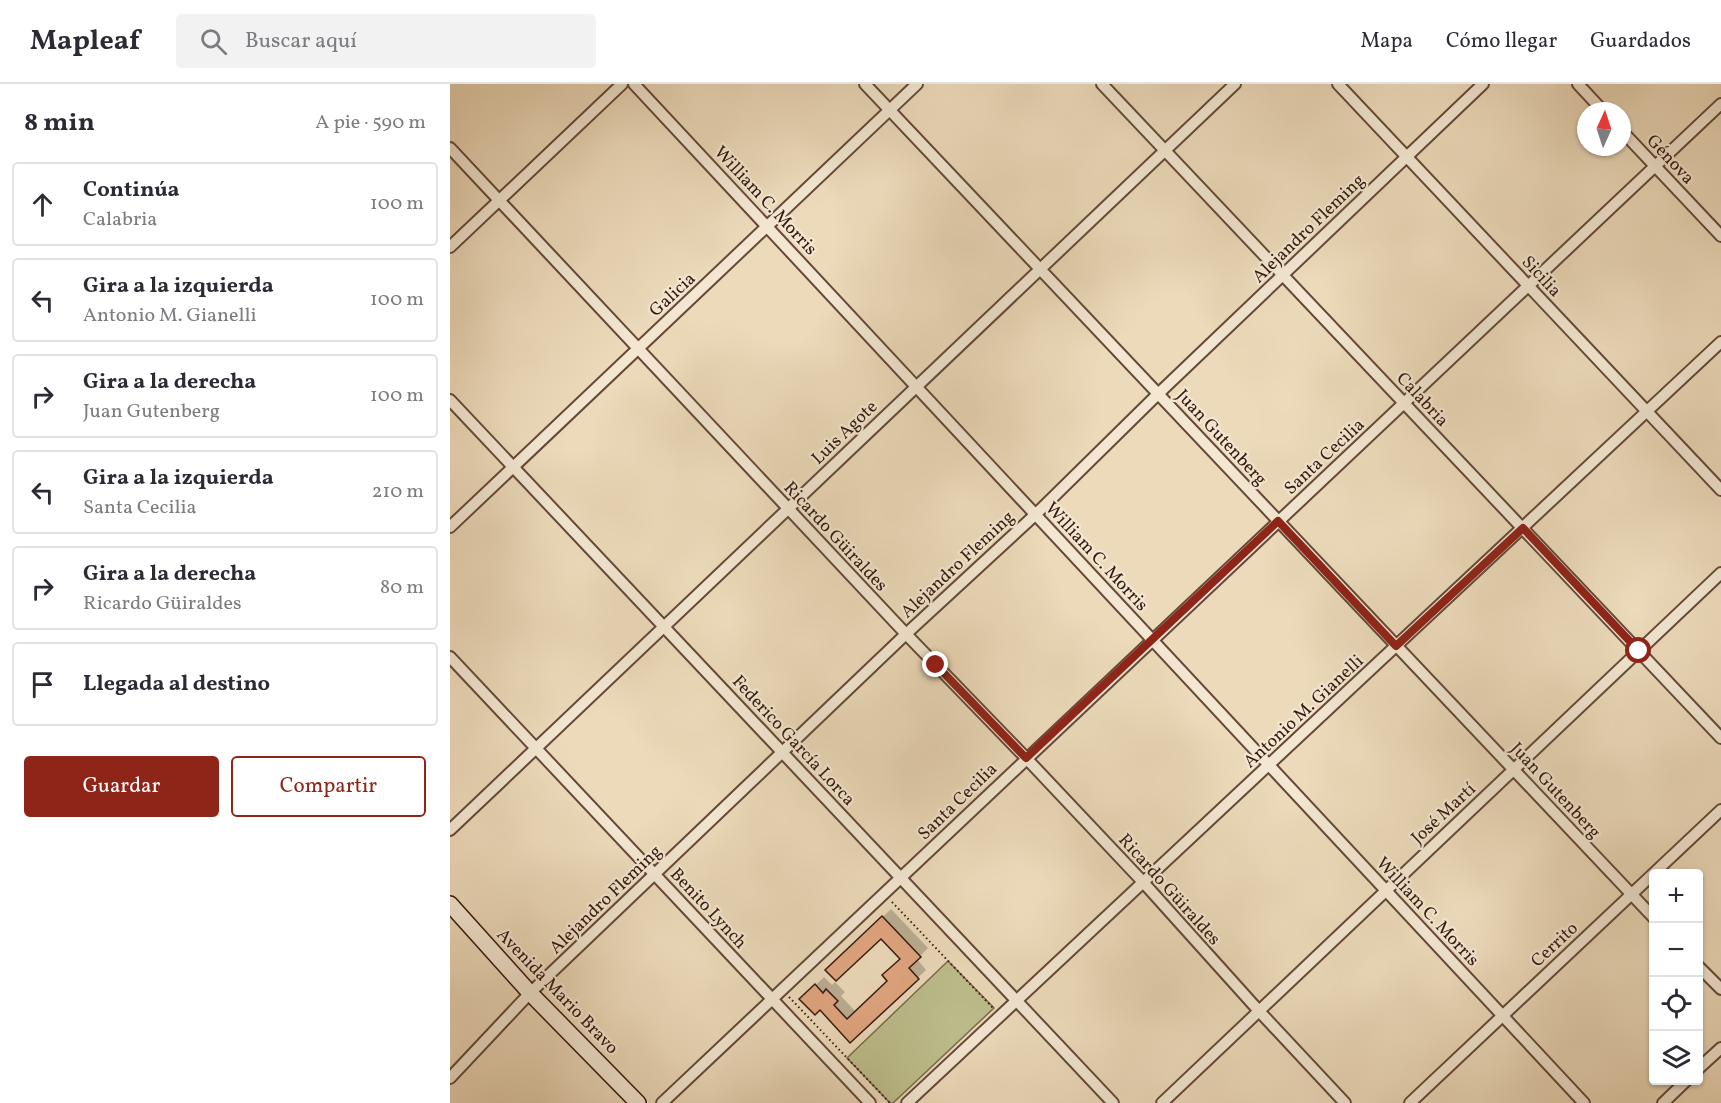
<!DOCTYPE html>
<html lang="es">
<head>
<meta charset="utf-8">
<style>
  :root { --surface:#fff; --page:#f2f2f3; --text:#2b2b33; --muted:#7c7c81; --line:#e1e1e2; --accent:#8f2418 }
  body { margin:0; font-family:Vollkorn,serif; background:var(--page); color:var(--text) }
  .controls { position:absolute; right:18px; bottom:18px; display:grid; overflow:hidden; border-radius:6px; box-shadow:0 2px 4px #0004 }
  .controls button { width:54px; height:54px; display:grid; place-items:center; padding:0; border:0; border-bottom:2px solid var(--line); background:var(--surface); color:var(--text); font:30px sans-serif }
  .compass { position:absolute; left:1127px; top:18px; width:54px; height:54px; border-radius:50%; background:var(--surface); box-shadow:0 2px 4px #0004; rotate:3deg }
  .stop { position:absolute; width:18px; height:18px; margin:-14px; border:4px solid #8f2418; border-radius:50%; background:#fff }
  .stop.end { background:#8f2418; border-color:#fff; box-shadow:0 2px 6px #0008 }
  .list { margin:0; padding:0; list-style:none }
  h2 { display:flex; justify-content:space-between; align-items:center; height:78px; margin:0; padding:0 24px; font-size:26px }
  h2 small { font-size:20px; font-weight:400; color:var(--muted) }
  .list li { display:grid; grid-template-columns:39px 1fr auto; gap:18px; align-items:center; box-sizing:border-box; height:84px; margin:0 12px 12px; padding:0 12px; border:2px solid var(--line); border-radius:6px }
  .list b { display:block; font-size:22px; white-space:nowrap }
  .list p { margin:0; font-size:20px; white-space:nowrap; color:var(--muted) }
  .list em { font-size:20px; font-style:normal; color:var(--muted) }
  .actions { display:flex; gap:12px; padding:18px 24px }
  .actions a { flex:1; padding:14px 0; border:2px solid var(--accent); border-radius:6px; text-align:center; font-size:21px; color:var(--accent) }
  .actions .main { background:var(--accent); color:#fff }
  .icon { flex:none; width:33px; height:33px; fill:none; stroke:currentColor; stroke-width:2; stroke-linecap:round; stroke-linejoin:round }
  .map { position:relative; flex:none; width:1271px; height:1019px; overflow:hidden }
  header { display:flex; align-items:center; gap:36px; box-sizing:border-box; height:84px; padding:0 30px; background:var(--surface); border-bottom:2px solid var(--line) }
  header strong { font-size:28px }
  nav { display:flex; gap:33px; margin-inline-start:auto; font-size:21px }
  .search { width:420px; height:54px; background:var(--page); display:flex; align-items:center; gap:15px; box-sizing:border-box; padding:0 21px; border-radius:6px; color:var(--muted); font-size:22px }
  main { display:flex }
  aside { flex:1; background:var(--surface) }
  .map>svg:first-child { display:block }
  .green { fill:#bdbe8c; stroke:#7a6c4d; stroke-width:1.5 }
  .shadow { fill:#0003 }
  .building { fill:#e1a680; stroke:#36190e; stroke-width:1.5 }
  .lines { fill:none; stroke-linecap:round; stroke-linejoin:round }
  .street-casing { stroke:#644939; stroke-width:14 }
  .secondary-casing { stroke:#36190e; stroke-width:18 }
  .path { stroke:#36190e; stroke-width:2; stroke-dasharray:1.5 3; stroke-linecap:butt }
  .street { stroke:#f3e7d2; stroke-width:10 }
  .secondary { stroke:#f3e7d2; stroke-width:15 }
  .route { stroke:#8f2418; stroke-width:8 }
  .labels { text-anchor:middle; stroke-width:4.5; stroke-linejoin:round; paint-order:stroke }
  .street-label { font-size:18px; fill:#36190e; stroke:#f3e7d2 }
</style>
</head>
<body>
<header>
<strong>Mapleaf</strong>
<div class="search"><svg class="icon" aria-label="search" viewBox="0 0 24 24"><circle cx="10" cy="10" r="6"/><path d="M15 15l6 6"/></svg>Buscar aquí</div>
<nav><a>Mapa</a><a>Cómo llegar</a><a>Guardados</a></nav>
</header>
<main>
<aside>
<h2>8 min<small>A pie · 590 m</small></h2>
<ul class="list">
<li><svg class="icon" aria-label="ahead" viewBox="0 0 24 24"><path d="M12 20V5M6 11l6-6 6 6"/></svg><div><b>Continúa</b><p>Calabria</p></div><em>100 m</em></li>
<li><svg class="icon" aria-label="left" viewBox="0 0 24 24"><path d="M17 20v-9H6M10 6l-5 5 5 5"/></svg><div><b>Gira a la izquierda</b><p>Antonio M. Gianelli</p></div><em>100 m</em></li>
<li><svg class="icon" aria-label="right" viewBox="0 0 24 24"><path d="M7 20v-9h11M14 6l5 5-5 5"/></svg><div><b>Gira a la derecha</b><p>Juan Gutenberg</p></div><em>100 m</em></li>
<li><svg class="icon" aria-label="left" viewBox="0 0 24 24"><path d="M17 20v-9H6M10 6l-5 5 5 5"/></svg><div><b>Gira a la izquierda</b><p>Santa Cecilia</p></div><em>210 m</em></li>
<li><svg class="icon" aria-label="right" viewBox="0 0 24 24"><path d="M7 20v-9h11M14 6l5 5-5 5"/></svg><div><b>Gira a la derecha</b><p>Ricardo Güiraldes</p></div><em>80 m</em></li>
<li><svg class="icon" aria-label="arrive" viewBox="0 0 24 24"><path d="M6 21V4h12l-3 4 3 4H6"/></svg><div><b>Llegada al destino</b></div></li>
</ul>
<div class="actions"><a class="main">Guardar</a><a>Compartir</a></div>
</aside>
<div class="map">
<svg width="1271" height="1019" viewBox="0 0 1271 1019">
  <rect width="100%" height="100%" fill="#ecdaba"/>
  <filter id="stains"><feTurbulence type="fractalNoise" baseFrequency=".00333" numOctaves="4"/><feColorMatrix values="0 0 0 0 .2 0 0 0 0 .09 0 0 0 0 .02 0 0 0 .5 -.17"/></filter>
  <radialGradient id="worn" r=".72"><stop offset=".6" stop-color="#630" stop-opacity="0"/><stop offset="1" stop-color="#630" stop-opacity=".3"/></radialGradient>
  <path class="green" d="M498 877 544 924 443 1019H440L397 974Z"/>
  <path class="shadow" d="M441 825 478 864 467 875 476 886 400 957 370 924 351 915 374 893 382 901 385 898 395 908 391 912 406 928 439 896 452 875 431 853 377 886Z"/>
  <path class="building" d="M432 832 471 873 459 884 469 895 400 959 370 926 365 931 349 915 365 900 373 909 376 905 388 917 384 921 397 935 437 897 432 891 450 875 431 855 386 897 375 886Z"/>
  <g class="lines">
    <g class="street-casing">
      <g id="street">
        <path d="M184 0 1134 1019"/>
        <path d="M415 0 1204 834"/>
        <path d="M652 0 1271 654"/>
        <path d="M888 0 1271 406"/>
        <path d="M1128 0 1153 27"/>
        <path d="M1172 47 1271 152"/>
        <path d="M0 64 456 550 576 674 693 798 809 927 895 1019"/>
        <path d="M0 163 172 0"/>
        <path d="M0 316 663 1019"/>
        <path d="M0 443 467 0"/>
        <path d="M0 573 420 1019"/>
        <path d="M0 746 785 0"/>
        <path d="M1248 882 1271 905"/>
        <path d="M1248 985 1271 964"/>
        <path d="M0 994 80 909 456 550 586 430 708 310 1033 0"/>
        <path d="M212 1019 1271 20"/>
        <path d="M457 1019 1271 258"/>
        <path d="M712 1019 1271 489"/>
        <path d="M960 1019 1271 726"/>
        <path d="M1213 1019 1237 996"/>
      </g>
    </g>
    <g class="secondary-casing">
      <path id="secondary" d="M0 820 80 909 188 1019"/>
    </g>
    <g class="path">
      <path d="M442 818 543 924"/>
      <path d="M339 913 440 1019"/>
    </g>
    <use href="#street" class="street"/>
    <use href="#secondary" class="secondary"/>
  </g>
  <g class="lines">
    <path class="route" d="M486 581 576 674 828 437 946 562 1073 444 1189 567"/>
  </g>
  <g class="labels">
    <g class="street-label">
      <text transform="translate(1221 75) rotate(47)" y="6">Génova</text>
      <text transform="translate(316 116) rotate(47)" y="6">William C. Morris</text>
      <text transform="translate(858 144) rotate(-44)" y="6">Alejandro Fleming</text>
      <text transform="translate(1092 192) rotate(47)" y="6">Sicilia</text>
      <text transform="translate(222 210) rotate(-43)" y="6">Galicia</text>
      <text transform="translate(973 315) rotate(47)" y="6">Calabria</text>
      <text transform="translate(394 348) rotate(-44)" y="6">Luis Agote</text>
      <text transform="translate(772 353) rotate(47)" y="6">Juan Gutenberg</text>
      <text transform="translate(874 372) rotate(-43)" y="6">Santa Cecilia</text>
      <text transform="translate(386 452) rotate(47)" y="6">Ricardo Güiraldes</text>
      <text transform="translate(647 472) rotate(47)" y="6">William C. Morris</text>
      <text transform="translate(507 480) rotate(-43)" y="6">Alejandro Fleming</text>
      <text transform="translate(853 627) rotate(-43)" y="6">Antonio M. Gianelli</text>
      <text transform="translate(344 656) rotate(47)" y="6">Federico García Lorca</text>
      <text transform="translate(1106 706) rotate(47)" y="6">Juan Gutenberg</text>
      <text transform="translate(507 717) rotate(-44)" y="6">Santa Cecilia</text>
      <text transform="translate(993 729) rotate(-43)" y="6">José Martí</text>
      <text transform="translate(720 805) rotate(48)" y="6">Ricardo Güiraldes</text>
      <text transform="translate(155 815) rotate(-44)" y="6">Alejandro Fleming</text>
      <text transform="translate(259 824) rotate(47)" y="6">Benito Lynch</text>
      <text transform="translate(978 827) rotate(47)" y="6">William C. Morris</text>
      <text transform="translate(1104 860) rotate(-43)" y="6">Cerrito</text>
      <text transform="translate(108 907) rotate(46)" y="6">Avenida Mario Bravo</text>
    </g>
  </g>
  <rect width="100%" height="100%" filter="url(#stains)"/>
  <rect width="100%" height="100%" fill="url(#worn)"/>
</svg>
<div class="controls">
<button>+</button>
<button>−</button>
<button><svg class="icon" aria-label="locate" viewBox="0 0 24 24"><circle cx="12" cy="12" r="6"/><path d="M12 2v4M12 18v4M2 12h4M18 12h4"/></svg></button>
<button><svg class="icon" aria-label="layers" viewBox="0 0 24 24"><path d="M12 4l9 5-9 5-9-5zM3 14l9 5 9-5"/></svg></button>
</div>
<svg class="compass" viewBox="-18 -18 36 36"><path d="M0-13l5 13h-10z" fill="#e53935"/><path d="M0 13l5-13h-10z" fill="#7c7c81"/></svg>
<div class="stop" style="left:1189px;top:567px"></div>
<div class="stop end" style="left:486px;top:581px"></div>
</div>
</main>
</body>
</html>
